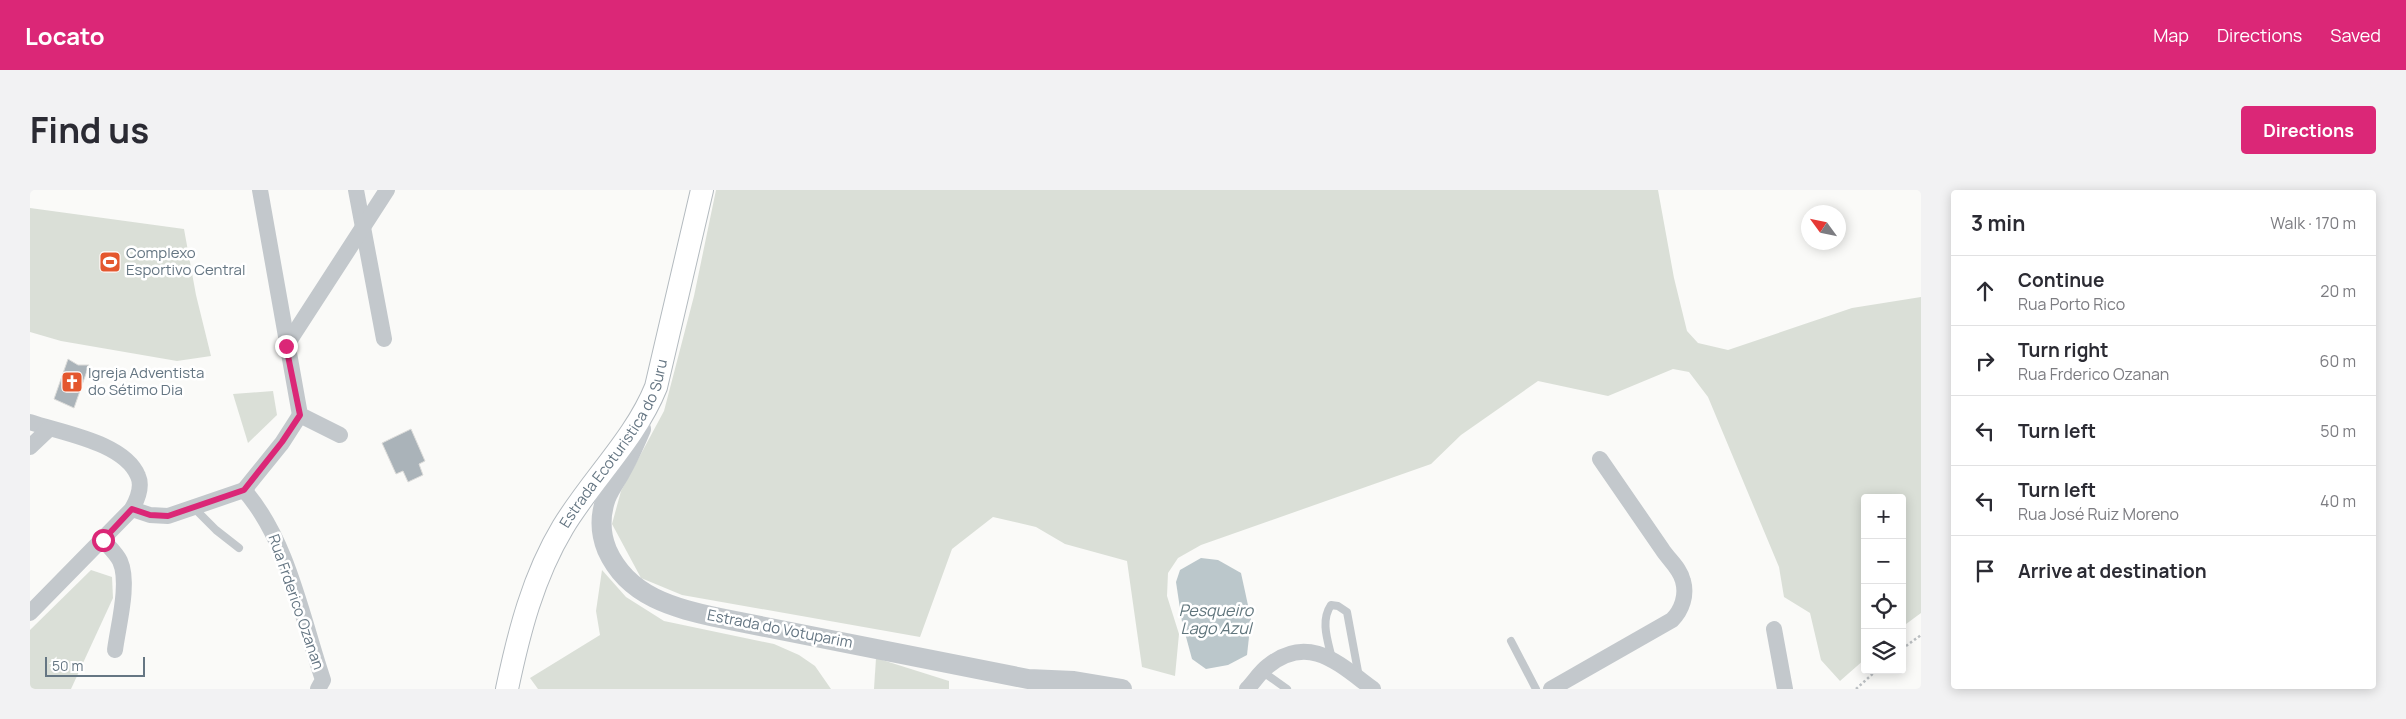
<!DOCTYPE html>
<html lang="en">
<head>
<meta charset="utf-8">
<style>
  :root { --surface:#fff; --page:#f2f2f3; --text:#2b2b33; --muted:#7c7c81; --line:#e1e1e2; --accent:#db2777 }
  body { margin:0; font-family:Manrope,sans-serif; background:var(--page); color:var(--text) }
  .controls { position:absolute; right:15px; bottom:15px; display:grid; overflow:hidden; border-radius:5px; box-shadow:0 2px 12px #0003 }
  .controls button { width:45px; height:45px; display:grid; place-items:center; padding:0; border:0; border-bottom:1px solid var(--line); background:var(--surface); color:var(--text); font:25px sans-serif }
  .compass { position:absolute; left:1771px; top:15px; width:45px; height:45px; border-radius:50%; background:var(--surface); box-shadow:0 2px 12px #0003; rotate:303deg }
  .scale { position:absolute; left:15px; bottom:12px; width:100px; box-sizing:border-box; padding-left:5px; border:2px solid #657683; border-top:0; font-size:14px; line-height:18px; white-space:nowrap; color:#657683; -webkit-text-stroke:4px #fff; paint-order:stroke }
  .stop { position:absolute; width:15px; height:15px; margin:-11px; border:4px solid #db2777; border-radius:50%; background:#fff }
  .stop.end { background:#db2777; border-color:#fff; box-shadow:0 1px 5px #0008 }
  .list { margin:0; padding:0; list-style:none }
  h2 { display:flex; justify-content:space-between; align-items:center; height:65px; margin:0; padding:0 20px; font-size:21px }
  h2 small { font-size:16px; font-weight:400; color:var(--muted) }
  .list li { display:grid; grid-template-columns:32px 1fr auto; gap:15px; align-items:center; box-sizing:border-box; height:70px; padding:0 20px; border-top:1px solid var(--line) }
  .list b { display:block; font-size:19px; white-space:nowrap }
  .list p { margin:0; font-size:16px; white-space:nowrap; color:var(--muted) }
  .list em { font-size:16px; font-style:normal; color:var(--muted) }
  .icon { flex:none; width:28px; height:28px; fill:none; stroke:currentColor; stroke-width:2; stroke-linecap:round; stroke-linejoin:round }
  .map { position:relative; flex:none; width:1891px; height:499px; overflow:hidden; border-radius:5px }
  header { display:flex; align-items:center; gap:30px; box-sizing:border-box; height:70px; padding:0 25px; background:var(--accent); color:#fff }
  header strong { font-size:24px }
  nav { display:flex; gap:28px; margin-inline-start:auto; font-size:18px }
  .intro { display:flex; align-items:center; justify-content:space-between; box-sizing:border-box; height:120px; padding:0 30px }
  h1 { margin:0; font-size:35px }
  .button { padding:12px 22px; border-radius:5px; background:var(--accent); color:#fff; font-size:18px; font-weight:700 }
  main { display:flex; gap:30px; padding:0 30px }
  aside { flex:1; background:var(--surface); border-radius:5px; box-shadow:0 2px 12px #0003 }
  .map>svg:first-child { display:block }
  .green { fill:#dadfd7 }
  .water { fill:#bbc7cb }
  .building { fill:#aab3b9; stroke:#dcdcda }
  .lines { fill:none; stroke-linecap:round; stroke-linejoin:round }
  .secondary-casing { stroke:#b3babf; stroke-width:24 }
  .path { stroke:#bbbfc2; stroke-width:2.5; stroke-dasharray:2.5 2.5; stroke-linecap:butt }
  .service { stroke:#c3c8cc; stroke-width:8 }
  .minor { stroke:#c3c8cc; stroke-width:16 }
  .tertiary { stroke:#c3c8cc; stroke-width:20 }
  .secondary { stroke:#fff; stroke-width:22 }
  .route { stroke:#db2777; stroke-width:6 }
  .labels { text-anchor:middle; stroke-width:5; stroke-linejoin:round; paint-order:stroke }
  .poi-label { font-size:15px; fill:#657683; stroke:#fff; text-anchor:start }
  .street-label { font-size:15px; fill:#657683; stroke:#fff }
  .water-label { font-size:16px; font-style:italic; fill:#60757c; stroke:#fff }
</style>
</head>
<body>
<header>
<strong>Locato</strong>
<nav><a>Map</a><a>Directions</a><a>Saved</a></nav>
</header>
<div class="intro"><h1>Find us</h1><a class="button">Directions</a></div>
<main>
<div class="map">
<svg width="1891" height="499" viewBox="0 0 1891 499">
  <rect width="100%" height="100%" fill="#fafaf8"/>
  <g class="green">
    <path d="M686 0H1628L1644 88 1657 141 1668 153 1698 160 1822 118 1891 107V423L1872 437V308H1835V469L1810 491 1791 470 1780 423 1754 407 1749 377 1678 207 1659 182 1643 179 1578 206 1508 191 1431 245 1401 274 1171 355 1148 368 1138 383 1137 406 1149 444 1145 486 1112 477 1097 371 1035 354 1006 337 963 327 922 359 890 447 652 405 611 388 582 334 591 301 634 221 664 106Z"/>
    <path d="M0 18 154 39 166 105 181 166 147 171 31 151 0 142Z"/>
    <path d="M243 201 247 225 218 253 203 204Z"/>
    <path d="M61 380 82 387 83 408 41 499H0V440Z"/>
    <path d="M572 380 596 407 634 431 744 454 769 465 785 476 801 499H508L500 488 570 445 566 421Z"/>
    <path d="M846 468 919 491V499H844Z"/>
  </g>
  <path class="water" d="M1171 368 1188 370 1211 383 1221 429 1217 465 1198 475 1176 479 1162 469 1152 432 1146 392 1150 380Z"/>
  <g class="building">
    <path d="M38 169 48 175H59L44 218 24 209Z"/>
    <path d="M381 239 395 271 389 274 393 285 378 292 373 281 366 284 352 253Z"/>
  </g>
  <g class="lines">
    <g class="secondary-casing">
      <g id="secondary">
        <path id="s1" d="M477 499C489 442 503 387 533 337 562 289 605 249 626 197L672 0"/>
      </g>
    </g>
    <g class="path">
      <path d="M1872 459 1891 445"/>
      <path d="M1826 499 1847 480"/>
    </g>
    <g class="service">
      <path d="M165 319 186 340 209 358"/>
      <path d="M1481 451 1506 499"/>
      <path d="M1302 469C1298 451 1290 431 1301 415L1308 416 1317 422 1329 487"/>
      <path d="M1233 482 1257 499"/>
    </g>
    <g class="minor">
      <path d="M230 0 270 225 310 245"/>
      <path d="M326 0 354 149"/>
      <path d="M256 156 357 0"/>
      <path d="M0 232C31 243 94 252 108 286 113 297 107 310 102 319L0 423"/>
      <path d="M0 257 19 239"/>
      <path d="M214 300 252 253 270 225"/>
      <path d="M102 319 120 325 138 326 214 300C258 350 272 428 293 490L288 499"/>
      <path d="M73 350C79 357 86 363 90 371 100 393 88 436 85 460"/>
      <path d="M1744 439 1755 499"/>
      <path d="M1217 499C1224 492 1230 482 1238 476 1279 443 1309 474 1343 499"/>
      <path d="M1521 499 1642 430C1652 420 1657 405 1653 391 1650 378 1639 370 1632 359 1611 329 1591 299 1570 269"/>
    </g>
    <path class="tertiary" d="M611 239C605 253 599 267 591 281 587 289 580 298 576 308 570 325 570 343 577 360 598 407 644 418 690 428L998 489 1044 491 1092 499"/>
    <use href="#secondary" class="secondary"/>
  </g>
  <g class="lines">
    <path class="route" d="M73 350 102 319 120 325 138 326 214 300 252 252 270 225 256 156"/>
  </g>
  <defs>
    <g id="stadium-square" transform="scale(1.125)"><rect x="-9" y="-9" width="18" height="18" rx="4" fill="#e4572e" stroke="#fff"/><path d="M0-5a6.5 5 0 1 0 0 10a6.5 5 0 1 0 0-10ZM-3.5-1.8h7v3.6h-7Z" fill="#fff"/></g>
    <g id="church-square" transform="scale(1.125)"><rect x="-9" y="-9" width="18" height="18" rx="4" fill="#e4572e" stroke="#fff"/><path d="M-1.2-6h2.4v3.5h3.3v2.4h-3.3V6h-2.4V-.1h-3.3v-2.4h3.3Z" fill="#fff"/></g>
  </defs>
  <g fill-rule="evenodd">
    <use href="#stadium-square" x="80" y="72"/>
    <use href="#church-square" x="42" y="192"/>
  </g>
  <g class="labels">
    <g class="poi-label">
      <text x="96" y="68">Complexo<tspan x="96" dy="17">Esportivo Central</tspan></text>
      <text x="58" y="188">Igreja Adventista<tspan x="58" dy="17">do Sétimo Dia</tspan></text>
    </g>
    <g class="street-label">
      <text dy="5" stroke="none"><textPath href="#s1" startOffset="271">Estrada Ecoturistica do Suru</textPath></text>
      <text transform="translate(266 412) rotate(71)" y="5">Rua Frderico Ozanan</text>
      <text transform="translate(750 439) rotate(11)" y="5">Estrada do Votuparim</text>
    </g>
    <g class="water-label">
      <text x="1186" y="426">Pesqueiro<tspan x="1186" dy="18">Lago Azul</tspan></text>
    </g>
  </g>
</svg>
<div class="controls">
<button>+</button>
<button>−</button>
<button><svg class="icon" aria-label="locate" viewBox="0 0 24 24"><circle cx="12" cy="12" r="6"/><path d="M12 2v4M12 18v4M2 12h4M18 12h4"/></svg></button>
<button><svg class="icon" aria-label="layers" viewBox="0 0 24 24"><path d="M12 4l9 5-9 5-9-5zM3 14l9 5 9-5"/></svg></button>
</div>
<svg class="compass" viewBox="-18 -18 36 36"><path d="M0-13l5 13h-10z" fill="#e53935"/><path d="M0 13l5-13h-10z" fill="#7c7c81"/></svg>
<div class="scale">50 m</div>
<div class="stop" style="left:73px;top:350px"></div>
<div class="stop end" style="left:256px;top:156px"></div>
</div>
<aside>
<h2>3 min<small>Walk · 170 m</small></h2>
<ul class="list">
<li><svg class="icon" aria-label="ahead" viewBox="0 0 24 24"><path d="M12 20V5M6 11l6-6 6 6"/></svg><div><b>Continue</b><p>Rua Porto Rico</p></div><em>20 m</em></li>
<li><svg class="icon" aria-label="right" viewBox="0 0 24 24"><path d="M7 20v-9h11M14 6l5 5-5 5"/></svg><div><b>Turn right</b><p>Rua Frderico Ozanan</p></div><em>60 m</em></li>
<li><svg class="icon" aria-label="left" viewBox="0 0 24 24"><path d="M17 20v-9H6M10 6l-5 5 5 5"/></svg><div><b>Turn left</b></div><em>50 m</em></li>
<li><svg class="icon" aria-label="left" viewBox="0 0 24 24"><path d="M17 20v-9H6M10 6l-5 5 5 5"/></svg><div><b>Turn left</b><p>Rua José Ruiz Moreno</p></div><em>40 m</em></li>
<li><svg class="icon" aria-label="arrive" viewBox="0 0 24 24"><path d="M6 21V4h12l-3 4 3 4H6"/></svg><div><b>Arrive at destination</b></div></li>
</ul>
</aside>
</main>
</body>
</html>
